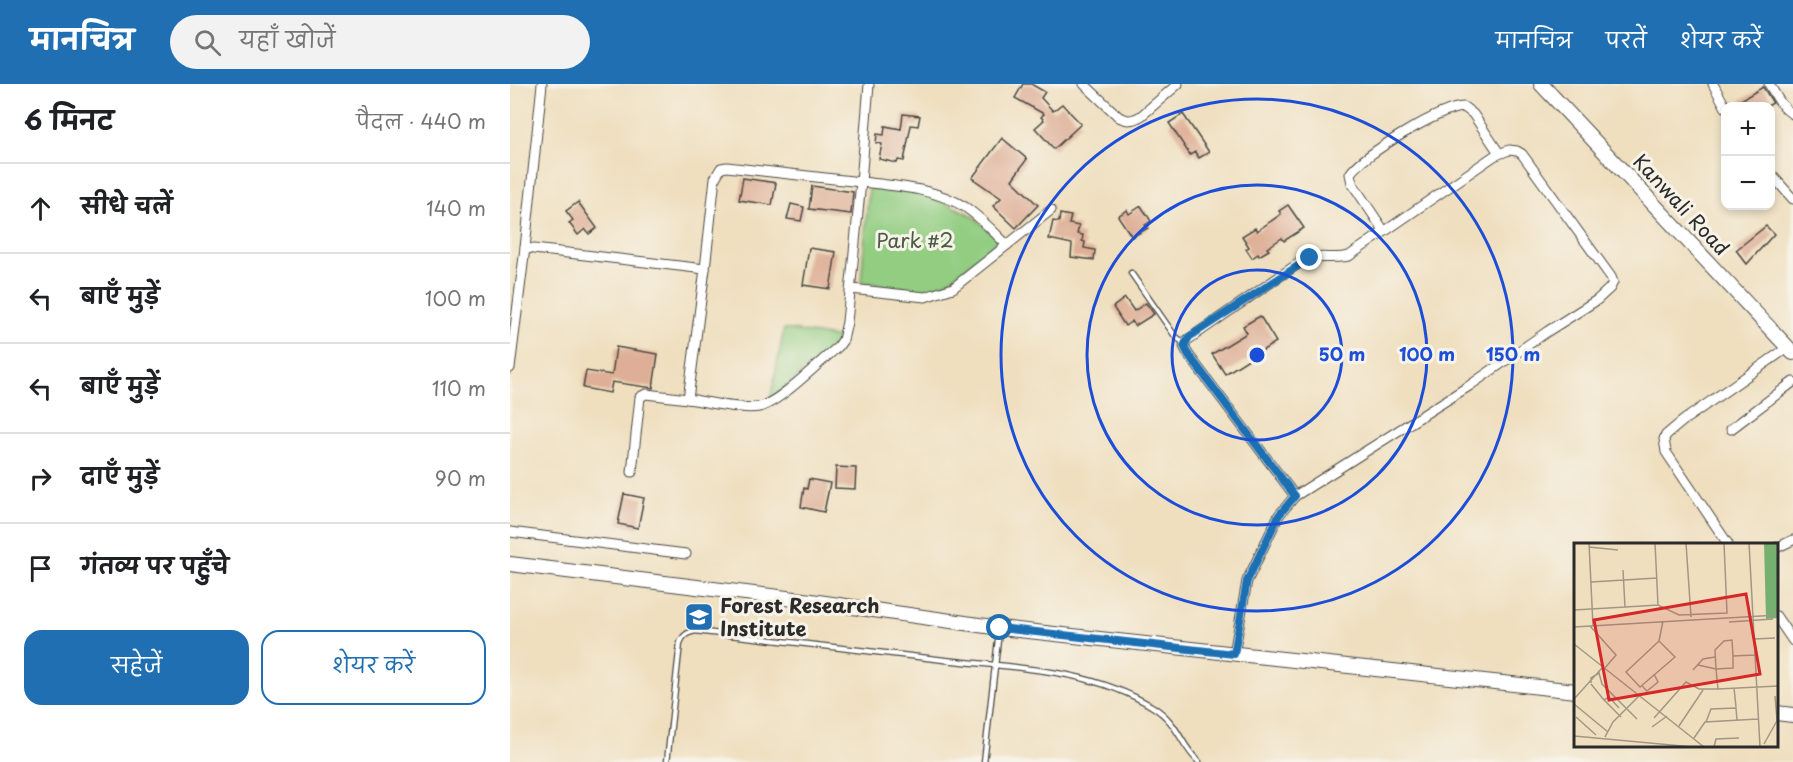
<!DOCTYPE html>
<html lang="hi">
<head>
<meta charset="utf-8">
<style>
  :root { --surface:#fff; --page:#f2f2f2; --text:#202124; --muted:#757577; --line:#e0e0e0; --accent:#1f6fb2 }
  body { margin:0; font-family:"Playpen Sans","Playpen Sans Deva",sans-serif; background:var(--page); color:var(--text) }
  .controls { position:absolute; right:18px; top:18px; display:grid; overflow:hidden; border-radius:12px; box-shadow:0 3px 9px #0003 }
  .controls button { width:54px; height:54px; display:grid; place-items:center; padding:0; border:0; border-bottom:2px solid var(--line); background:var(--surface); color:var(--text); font:30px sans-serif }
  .stop { position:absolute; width:18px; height:18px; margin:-14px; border:4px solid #1f6fb2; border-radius:50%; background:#fff }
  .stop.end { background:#1f6fb2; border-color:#fff; box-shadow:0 2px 6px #0008 }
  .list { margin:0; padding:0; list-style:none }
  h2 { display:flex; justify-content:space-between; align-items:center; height:78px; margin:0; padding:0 24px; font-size:26px }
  h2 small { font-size:20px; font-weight:400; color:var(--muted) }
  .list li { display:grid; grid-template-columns:39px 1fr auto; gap:18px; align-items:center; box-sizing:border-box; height:90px; padding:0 24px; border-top:2px solid var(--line) }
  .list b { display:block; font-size:22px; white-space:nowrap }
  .list em { font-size:20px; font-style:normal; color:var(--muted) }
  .actions { display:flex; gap:12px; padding:18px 24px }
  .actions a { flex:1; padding:14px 0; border:2px solid var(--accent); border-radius:18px; text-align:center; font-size:21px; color:var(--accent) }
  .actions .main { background:var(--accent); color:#fff }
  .icon { flex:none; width:33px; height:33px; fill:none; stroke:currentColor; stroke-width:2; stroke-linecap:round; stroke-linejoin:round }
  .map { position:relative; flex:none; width:1283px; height:678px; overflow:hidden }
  header { display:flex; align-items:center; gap:36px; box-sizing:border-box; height:84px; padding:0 30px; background:var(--accent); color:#fff }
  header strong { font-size:28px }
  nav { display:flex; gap:33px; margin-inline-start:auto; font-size:21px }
  .search { width:420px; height:54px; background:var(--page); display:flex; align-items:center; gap:15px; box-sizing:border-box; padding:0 21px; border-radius:33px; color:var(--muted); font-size:22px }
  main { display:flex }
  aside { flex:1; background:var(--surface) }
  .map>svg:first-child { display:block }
  .green { fill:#92cd82; stroke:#5e7c56; stroke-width:1.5 }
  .building { fill:#deaf96 }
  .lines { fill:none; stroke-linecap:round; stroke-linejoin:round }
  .lane-casing { stroke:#484641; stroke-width:7 }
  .street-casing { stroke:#484641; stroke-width:11 }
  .secondary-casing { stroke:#484641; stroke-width:16 }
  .lane { stroke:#fff; stroke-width:4.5 }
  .street { stroke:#fff; stroke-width:9 }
  .secondary { stroke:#fff; stroke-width:14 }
  .route { stroke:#1f6fb2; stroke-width:8 }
  .ring { fill:none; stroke:#1d4ed8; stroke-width:3 }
  .labels { text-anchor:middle; stroke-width:6; stroke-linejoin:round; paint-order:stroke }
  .street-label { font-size:20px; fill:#2b2b2b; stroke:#f7f3e8 }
  .park-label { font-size:20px; fill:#4a5c45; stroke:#f7f3e8 }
  .poi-label { font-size:20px; font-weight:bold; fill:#2b2b2b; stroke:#f7f3e8; text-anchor:start }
  .inset-road { fill:none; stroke:#a19784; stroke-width:1.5 }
  .view { fill:#d62828; fill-opacity:0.15; stroke:#d62828; stroke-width:3 }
  .inset-edge { fill:none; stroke:#2b2b2b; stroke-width:3 }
  .centre { fill:#1d4ed8; stroke:#f7f3e8; stroke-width:3 }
  .ring-label { font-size:18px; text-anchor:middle; font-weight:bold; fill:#1d4ed8; stroke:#f7f3e8; stroke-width:6; stroke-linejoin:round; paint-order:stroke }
</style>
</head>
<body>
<header>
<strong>मानचित्र</strong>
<div class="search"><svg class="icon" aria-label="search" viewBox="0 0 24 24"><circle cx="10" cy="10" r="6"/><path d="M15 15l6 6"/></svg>यहाँ खोजें</div>
<nav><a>मानचित्र</a><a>परतें</a><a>शेयर करें</a></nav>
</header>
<main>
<aside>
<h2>6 मिनट<small>पैदल · 440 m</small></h2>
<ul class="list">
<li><svg class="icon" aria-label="ahead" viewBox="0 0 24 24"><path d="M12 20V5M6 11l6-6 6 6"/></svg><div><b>सीधे चलें</b></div><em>140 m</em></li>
<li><svg class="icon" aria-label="left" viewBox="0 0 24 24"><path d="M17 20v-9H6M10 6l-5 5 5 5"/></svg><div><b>बाएँ मुड़ें</b></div><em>100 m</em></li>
<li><svg class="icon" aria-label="left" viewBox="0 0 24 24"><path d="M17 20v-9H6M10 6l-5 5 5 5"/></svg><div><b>बाएँ मुड़ें</b></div><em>110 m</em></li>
<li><svg class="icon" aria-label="right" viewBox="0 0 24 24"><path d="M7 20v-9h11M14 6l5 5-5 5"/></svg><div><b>दाएँ मुड़ें</b></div><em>90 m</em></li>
<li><svg class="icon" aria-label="arrive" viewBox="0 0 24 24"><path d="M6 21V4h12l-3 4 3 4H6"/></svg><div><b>गंतव्य पर पहुँचे</b></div></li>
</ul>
<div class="actions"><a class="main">सहेजें</a><a>शेयर करें</a></div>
</aside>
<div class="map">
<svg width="1283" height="678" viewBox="0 0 1283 678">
  <rect width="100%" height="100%" fill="#f7f3e8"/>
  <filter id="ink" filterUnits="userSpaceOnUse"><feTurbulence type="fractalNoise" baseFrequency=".0167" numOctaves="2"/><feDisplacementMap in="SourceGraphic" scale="12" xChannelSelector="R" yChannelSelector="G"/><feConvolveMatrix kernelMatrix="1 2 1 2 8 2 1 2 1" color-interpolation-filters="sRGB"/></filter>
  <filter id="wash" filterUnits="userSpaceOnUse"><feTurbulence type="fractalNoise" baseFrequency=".008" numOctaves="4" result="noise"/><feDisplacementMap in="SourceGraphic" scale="24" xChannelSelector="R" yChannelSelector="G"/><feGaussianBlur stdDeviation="1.35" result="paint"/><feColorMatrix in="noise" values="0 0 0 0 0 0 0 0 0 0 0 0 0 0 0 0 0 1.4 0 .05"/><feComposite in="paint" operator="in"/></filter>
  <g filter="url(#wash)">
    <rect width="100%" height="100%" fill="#efdfbf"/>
    <g class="green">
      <path d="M359 102 413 108 463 132 489 156 439 197 414 208 351 198Z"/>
      <path d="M274 245 331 254 260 317Z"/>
    </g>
    <g id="blocks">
      <g class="building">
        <path d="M513 0H521L535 8 531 14 543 27 552 20 571 40 544 65 525 44 534 36 531 33 534 30 505 14Z"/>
        <path d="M1253 3 1263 19 1257 22H1235L1231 16Z"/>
        <path d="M393 30 410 32 408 42 401 41 394 77 388 76 387 79 369 75 372 60 366 59 367 50 374 51 375 42 391 45Z"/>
        <path d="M673 30 699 68 689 74 685 68 680 71 659 39Z"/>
        <path d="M492 54 517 75 502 96 528 121 506 144 483 122 491 114 462 94Z"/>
        <path d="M233 94 266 99 262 121 229 116Z"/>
        <path d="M302 102 343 108 341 130 299 125Z"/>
        <path d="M68 118 87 144 79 150 75 145 68 151 59 139 63 136 56 127Z"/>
        <path d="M281 120 294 123 291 137 277 135Z"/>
        <path d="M778 121 794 144 774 157 772 154 757 164 759 166 749 172 748 170 742 174 736 165 739 163 732 152 745 144 747 147 771 130 769 127Z"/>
        <path d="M631 122 641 137 635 141 638 144 622 153 608 132 617 126 619 130Z"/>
        <path d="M550 130 561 132 559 140 569 142 567 150 573 151 572 157 575 158 574 164 585 166 584 176 561 173 562 160 539 155 543 137 549 138Z"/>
        <path d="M1256 142 1264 150 1237 180 1226 166Z"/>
        <path d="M299 164 326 168 320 205 293 201Z"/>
        <path d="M615 214 624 227 636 219 644 230 625 242 622 237 615 242 603 223Z"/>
        <path d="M750 232 766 258 715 290 702 270 737 249 733 242Z"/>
        <path d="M106 263 148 270 143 304 102 298 100 309 73 304 76 287 102 291Z"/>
        <path d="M326 383 346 384 345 405 325 404Z"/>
        <path d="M299 395 320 399 314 428 291 423 294 404 297 405Z"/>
        <path d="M114 410 134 414 128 444 108 440Z"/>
      </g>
    </g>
  </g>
  <g filter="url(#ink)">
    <use href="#blocks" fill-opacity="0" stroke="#484641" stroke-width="1.5"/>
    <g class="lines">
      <g class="lane-casing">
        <g id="lane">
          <path d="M621 189 665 252 675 260"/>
          <path d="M157 678 170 559C173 551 177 549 185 547 266 556 346 566 426 575 499 584 578 583 643 623 669 639 670 661 689 678"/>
          <path d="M474 678 489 547"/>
        </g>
      </g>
      <g class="street-casing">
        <g id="street">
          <path d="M574 0 609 33C617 37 622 37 631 32L668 0"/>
          <path d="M1203 0 1216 24"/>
          <path d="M1259 0C1266 11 1271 24 1283 30"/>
          <path d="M999 66 1007 67 1012 70 1101 193 1103 198 1100 204 1087 216 1038 247 959 302 785 412 678 270 674 262 676 257 792 177C807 170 823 176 839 172L984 72Z"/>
          <path d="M1260 89 1283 115"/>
          <path d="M874 147 842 99 840 90C849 73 933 22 954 23L963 30 989 69"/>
          <path d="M15 164 195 185 205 94 211 84 217 83 351 98 359 0"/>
          <path d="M195 185 178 315C198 318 230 326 249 323 269 319 310 277 328 263L333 256 337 238 351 98C387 102 423 104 455 123 470 133 484 148 497 161"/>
          <path d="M341 205 415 213 443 204 541 126"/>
          <path d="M0 284 15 164 32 0"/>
          <path d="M1221 345 1283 298"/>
          <path d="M122 388 130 313 136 310 178 315"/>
          <path d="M0 448 176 470"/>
          <path d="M1218 460 1156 368 1154 355 1156 351 1174 336 1277 264"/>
          <path d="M1266 464 1283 456"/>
          <path d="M1266 532 1283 557"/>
          <path d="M724 570 737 497 769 431 785 412"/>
        </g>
      </g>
      <g class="secondary-casing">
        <g id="secondary">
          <path d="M1031 0 1283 269"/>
          <path d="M0 480 301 517 490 544 1066 607"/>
          <path d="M1266 629 1283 631"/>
        </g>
      </g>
      <use href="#lane" class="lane"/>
      <use href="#street" class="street"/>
      <use href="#secondary" class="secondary"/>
    </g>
  </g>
  <g class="lines" filter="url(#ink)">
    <path class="route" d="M490 544 724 570 737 497 769 431 785 412 678 270 674 262 679 253 800 174"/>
  </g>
  <g class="ring">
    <circle cx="747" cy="271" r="85"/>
    <circle cx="747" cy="271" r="170"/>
    <circle cx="747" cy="271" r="256"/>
  </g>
  <defs>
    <g id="university-square" transform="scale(1.5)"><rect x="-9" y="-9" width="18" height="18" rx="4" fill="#1f6fb2" stroke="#f7f3e8"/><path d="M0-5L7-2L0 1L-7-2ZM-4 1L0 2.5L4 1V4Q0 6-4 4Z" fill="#fff"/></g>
  </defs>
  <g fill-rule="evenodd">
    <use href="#university-square" x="189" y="533"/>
  </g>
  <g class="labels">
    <g class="street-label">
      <text transform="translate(1171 121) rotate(47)" y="7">Kanwali Road</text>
    </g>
    <g class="park-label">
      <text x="405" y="164">Park #2</text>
    </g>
    <g class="poi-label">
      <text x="210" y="529">Forest Research<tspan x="210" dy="23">Institute</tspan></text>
    </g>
  </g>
  <g transform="translate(1064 459)">
    <rect width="204" height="204" fill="#efdfbf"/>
    <path d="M190 0H204V75L192 76Z" fill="#75b070"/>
    <path class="inset-road" d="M15 0 19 83M81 0 84 62M112 0 117 74M175 0 186 204M15 4 44 7M17 39 83 35M51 64 84 62 105 72 153 70 150 0M0 67 51 64 49 27M155 79 199 76M16 83 42 112 30 126M0 84 204 72M180 96 201 95M85 98 101 114 66 144 52 129ZM85 98 89 78M0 101 130 204M124 122 142 126 141 107 150 98 158 97 159 113M119 127 129 116 141 114M17 140V135L25 130 28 141 63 176M17 141 30 157 35 154 45 165M68 143 73 148 84 139 80 131M160 145 162 164M144 146 204 143M201 153 203 177M0 156 28 125M30 157 47 174M0 161 34 189M2 174 22 192M80 175 112 139 125 146H144L142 126 159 125V113L181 112M132 179 137 166 162 165 163 177M105 183 129 147M78 184 93 173M0 193 119 204M31 194 39 179 65 153M120 195 131 179 184 176M190 201 204 176M140 204 142 196 165 195"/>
    <path class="view" d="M172 51 186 131 35 157 20 77Z"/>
    <rect width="204" height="204" class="inset-edge"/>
  </g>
  <circle cx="747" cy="271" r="9" class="centre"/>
  <g class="ring-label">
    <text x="832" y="277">50 m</text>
    <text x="917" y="277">100 m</text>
    <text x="1003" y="277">150 m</text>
  </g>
</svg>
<div class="controls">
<button>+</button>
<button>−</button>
</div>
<div class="stop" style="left:490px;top:544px"></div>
<div class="stop end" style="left:800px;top:174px"></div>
</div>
</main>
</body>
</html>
